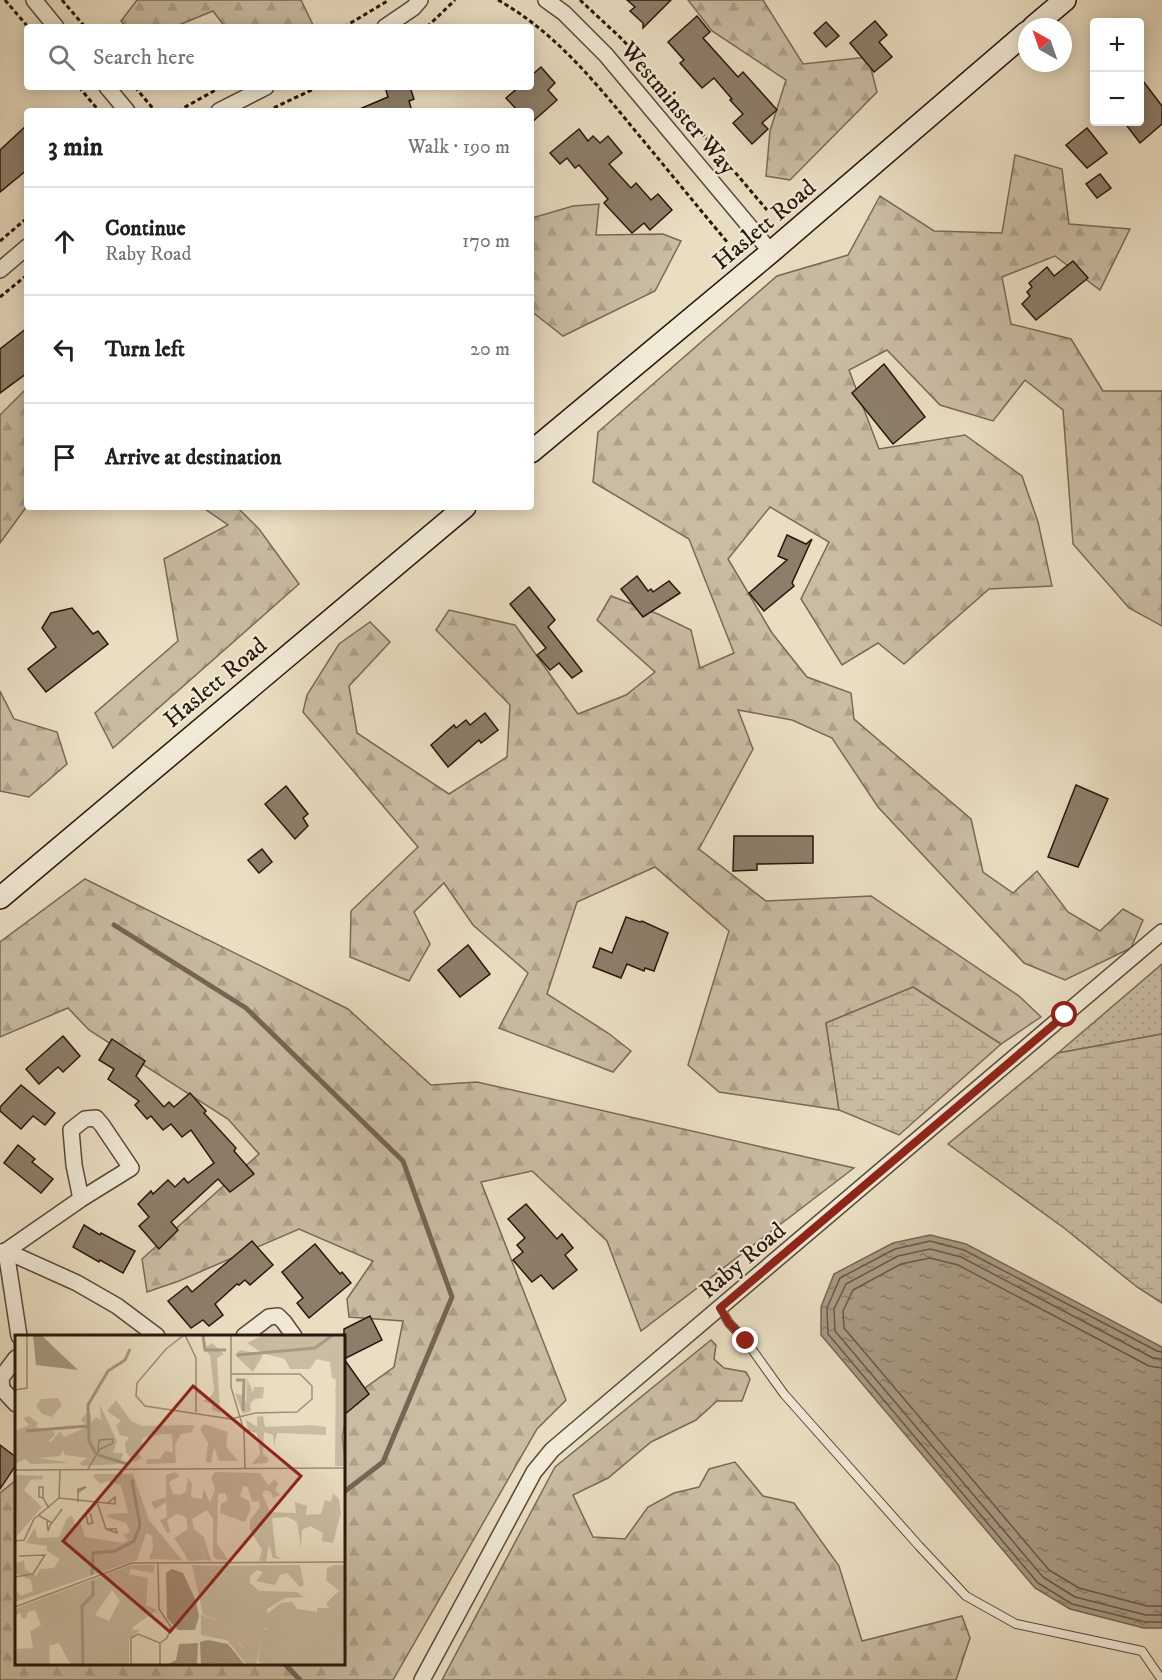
<!DOCTYPE html>
<html lang="en">
<head>
<meta charset="utf-8">
<style>
  :root { --surface:#fff; --page:#f2f2f2; --text:#202124; --muted:#757577; --line:#e0e0e0 }
  body { margin:0; font-family:"IM FELL DW Pica",serif; background:var(--page); color:var(--text) }
  .controls { position:absolute; right:18px; top:18px; display:grid; overflow:hidden; border-radius:6px; box-shadow:0 3px 15px #0003 }
  .controls button { width:54px; height:54px; display:grid; place-items:center; padding:0; border:0; border-bottom:2px solid var(--line); background:var(--surface); color:var(--text); font:30px sans-serif }
  .compass { position:absolute; left:1018px; top:18px; width:54px; height:54px; border-radius:50%; background:var(--surface); box-shadow:0 3px 15px #0003; rotate:320deg }
  .stop { position:absolute; width:18px; height:18px; margin:-14px; border:4px solid #8f2418; border-radius:50%; background:#fff }
  .stop.end { background:#8f2418; border-color:#fff; box-shadow:0 2px 6px #0008 }
  .list { margin:0; padding:0; list-style:none }
  h2 { display:flex; justify-content:space-between; align-items:center; height:78px; margin:0; padding:0 24px; font-size:26px }
  h2 small { font-size:20px; font-weight:400; color:var(--muted) }
  .list li { display:grid; grid-template-columns:39px 1fr auto; gap:18px; align-items:center; box-sizing:border-box; height:108px; padding:0 24px; border-top:2px solid var(--line) }
  .list b { display:block; font-size:22px; white-space:nowrap }
  .list p { margin:0; font-size:20px; white-space:nowrap; color:var(--muted) }
  .list em { font-size:20px; font-style:normal; color:var(--muted) }
  .icon { flex:none; width:33px; height:33px; fill:none; stroke:currentColor; stroke-width:2; stroke-linecap:round; stroke-linejoin:round }
  .map { position:relative; flex:none; width:1162px; height:1680px; overflow:hidden }
  .search { position:absolute; background:var(--surface); box-shadow:0 3px 15px #0003; left:24px; top:24px; width:510px; height:66px; display:flex; align-items:center; gap:15px; box-sizing:border-box; padding:0 21px; border-radius:6px; color:var(--muted); font-size:22px }
  .panel { position:absolute; background:var(--surface); box-shadow:0 3px 15px #0003; left:24px; top:108px; width:510px; height:402px; border-radius:6px }
  .map>svg:first-child { display:block }
  .grass { fill:url(#grass-dots); stroke:#796958; stroke-width:1.5 }
  .forest { fill:url(#forest-firs); stroke:#796958; stroke-width:1.5 }
  .wetland { fill:url(#wetland-marsh); stroke:#796958; stroke-width:1.5 }
  .water { fill:url(#water-ripples); stroke:#756554; stroke-width:1.5 }
  .lines { fill:none; stroke-linecap:round; stroke-linejoin:round }
  .shore { stroke:#685848; stroke-width:1.5 }
  .stream { stroke:#756554; stroke-width:5 }
  .building { fill:#8d7e6b; stroke:#29160c; stroke-width:1.5 }
  .lane-casing { stroke:#59483a; stroke-width:10 }
  .street-casing { stroke:#59483a; stroke-width:18 }
  .secondary-casing { stroke:#29160c; stroke-width:24 }
  .path { stroke:#29160c; stroke-width:3; stroke-dasharray:4.5 3; stroke-linecap:butt }
  .lane { stroke:#f1ead7; stroke-width:8 }
  .street { stroke:#f1ead7; stroke-width:15 }
  .secondary { stroke:#f1ead7; stroke-width:21 }
  .route { stroke:#8f2418; stroke-width:8 }
  .labels { text-anchor:middle; stroke-width:4.5; stroke-linejoin:round; paint-order:stroke }
  .street-label { font-size:24px; fill:#29160c; stroke:#f1ead7 }
  .inset-river { fill:none; stroke:#a89a84; stroke-width:3 }
  .inset-road { fill:none; stroke:#9d8e79; stroke-width:1.5 }
  .view { fill:#8f2418; fill-opacity:0.15; stroke:#8f2418; stroke-width:3 }
  .inset-edge { fill:none; stroke:#29160c; stroke-width:3 }
</style>
</head>
<body>
<div class="map">
<svg width="1162" height="1680" viewBox="0 0 1162 1680">
  <defs>
    <pattern id="grass-dots" width="8" height="8" patternUnits="userSpaceOnUse" patternTransform="scale(1.5)"><rect width="8" height="8" fill="#c9bca3"/><path d="M2 2h.1M6 6h.1" fill="none" stroke="#ada18b" stroke-width="1.8" stroke-linecap="round"/></pattern>
    <pattern id="forest-firs" width="22" height="20" patternUnits="userSpaceOnUse" patternTransform="scale(1.5)"><rect width="22" height="20" fill="#c9bca3"/><path d="M5 1l3.5 6h-7zM16 11l3.5 6h-7z" fill="#ada18b"/></pattern>
    <pattern id="wetland-marsh" width="20" height="14" patternUnits="userSpaceOnUse" patternTransform="scale(1.5)"><rect width="20" height="14" fill="#c9bca3"/><path d="M1 5h8M5 5V1M11 12h8M15 12V8" fill="none" stroke="#ada18b"/></pattern>
    <pattern id="water-ripples" width="26" height="14" patternUnits="userSpaceOnUse" patternTransform="scale(1.5)"><rect width="26" height="14" fill="#a89a84"/><path d="M2 4q2-2 4 0t4 0M15 11q2-2 4 0t4 0" fill="none" stroke="#897d6a"/></pattern>
  </defs>
  <rect width="100%" height="100%" fill="#eadec2"/>
  <filter id="stains"><feTurbulence type="fractalNoise" baseFrequency=".00333" numOctaves="4"/><feColorMatrix values="0 0 0 0 .2 0 0 0 0 .09 0 0 0 0 .02 0 0 0 .5 -.17"/></filter>
  <radialGradient id="worn" r=".72"><stop offset=".6" stop-color="#630" stop-opacity="0"/><stop offset="1" stop-color="#630" stop-opacity=".3"/></radialGradient>
  <path class="grass" d="M1162 964V1034L1058 1053Z"/>
  <g class="forest">
    <path d="M137 0H301L314 27H225L213 11 174 27H126L121 21Z"/>
    <path d="M688 0H763L803 64 868 57 877 92 790 180 766 176 770 131 786 80 712 31Z"/>
    <path d="M1015 155 1062 169 1069 224 1130 229 1100 290 1055 256 1002 277 1011 324 1071 339 1103 391H1162V626L1129 608 1073 544 1063 410 1025 380 993 421 940 405 887 350 849 370 879 449 965 435 1022 476 1038 522 1052 586 989 589 904 664 878 643 842 665 801 599 829 542 770 507 728 559 772 633 807 677 851 693 854 719 971 819 983 872 1013 893 1037 871 1068 912 1100 931 1123 909 1143 920 1131 948 1065 980 1024 963 878 807 832 738 792 720 738 710 753 749 699 849 766 901 871 896 1019 996 1041 1017 1001 1044 913 987 826 1023 839 1110 719 1092 688 1065 729 931 655 867 577 902 547 994 608 1033 631 1051 613 1072 499 1028 528 973 473 925 444 883 414 912 430 944 409 981 350 957 351 911 418 847 303 712 307 695 339 644 370 622 390 642 349 686 357 733 449 794 507 757 510 705 436 630 449 610 515 625 578 714 626 695 655 672 597 620 611 596 658 614 691 630 700 668 734 653 689 539 593 482 598 432 777 276 848 255 880 196 934 231 1002 233Z"/>
    <path d="M599 204 596 235 663 234 681 241 655 291 563 336 531 311V212L532 218 573 206Z"/>
    <path d="M27 388V506L0 543V415Z"/>
    <path d="M202 507H237L259 529 299 584 113 748 95 713 178 641 164 559 228 525Z"/>
    <path d="M0 691 14 719 57 732 67 764 29 797 0 791Z"/>
    <path d="M85 879 348 1009 431 1085 477 1082 854 1168 641 1331 607 1241 532 1171 481 1182 566 1400 537 1429 393 1680H0V1493L16 1480V1664H344V1403L394 1367 403 1321 349 1317 347 1299 373 1261 299 1229 179 1281 147 1292 142 1259 259 1154 228 1119 89 1030 68 1008 0 1037V942Z"/>
    <path d="M711 1340 716 1345 714 1359 724 1368 746 1372 750 1379 742 1401H717L696 1420 651 1442 608 1478 573 1495 593 1537 625 1539 648 1507 674 1493 699 1487 709 1469 735 1462 763 1496 794 1503 839 1566 862 1641 962 1616 970 1638 956 1680H442L555 1467Z"/>
  </g>
  <g class="wetland">
    <path d="M913 987 1001 1044 899 1135 839 1110 826 1023Z"/>
    <path d="M1162 1034V1303L1137 1287 1064 1228 948 1144 1058 1053Z"/>
  </g>
  <path class="water" d="M930 1235 966 1244 1162 1347V1628H1144L1070 1609 1035 1588 821 1335V1307L834 1274 893 1243Z"/>
  <g class="lines">
    <g class="shore">
      <path d="M1162 1352 1157 1351 964 1250 930 1241 895 1249 840 1278 827 1308 828 1334 1038 1583 1072 1604 1145 1622H1162"/>
      <path d="M1162 1359 1153 1358 961 1257 930 1249 898 1256 846 1284 834 1309 835 1331 1043 1577 1075 1597 1146 1615H1162"/>
      <path d="M1162 1368 1149 1366 958 1265 930 1258 901 1264 853 1290 843 1311 844 1328 1049 1570 1079 1588 1147 1606H1162"/>
    </g>
    <g class="stream">
      <path d="M114 925 246 1008 403 1161 452 1297 383 1462 344 1492"/>
      <path d="M285 1664 300 1680"/>
    </g>
  </g>
  <g class="building">
    <path d="M627 0H671L643 28V23L630 11 635 7Z"/>
    <path d="M697 16 710 32 703 38 738 77 743 72 777 110 762 123 768 129 752 144 733 123 743 114 730 100 732 99 714 78 702 88 680 63 684 60 668 42Z"/>
    <path d="M875 21 887 35 879 42 892 57 874 72 850 43Z"/>
    <path d="M826 22 839 36 826 47 814 33Z"/>
    <path d="M541 67 555 83 548 90 557 100 531 123V111H518L506 98 519 87H531V72L533 74Z"/>
    <path d="M1140 77 1162 106V124L1140 143 1124 122H1140Z"/>
    <path d="M385 87H410L414 99 409 101 412 111H355L388 97Z"/>
    <path d="M27 125V170L0 192V150Z"/>
    <path d="M1087 128 1107 153 1087 168 1066 145Z"/>
    <path d="M579 129 588 141 593 136 600 143 608 136 622 153 609 164 631 188 636 183 651 200 658 194 672 210 650 230 644 223 632 233 604 203 608 199 579 165 575 168 567 158 560 164 550 153Z"/>
    <path d="M1100 174 1111 188 1097 198 1086 184Z"/>
    <path d="M1073 261 1088 278 1036 320 1022 304 1030 296 1027 292 1032 287 1029 283 1047 267 1054 276Z"/>
    <path d="M27 328V373L0 393V349Z"/>
    <path d="M884 364 925 417 893 444 852 393Z"/>
    <path d="M787 535 806 544 812 539 792 583 794 586 764 611 749 593 787 560 778 556Z"/>
    <path d="M637 576 648 591 651 589 653 592 669 581 680 593 643 617 621 589Z"/>
    <path d="M529 587 555 620 548 627 582 671 572 678 559 663 550 670 537 655 546 648 510 604Z"/>
    <path d="M72 608 93 634 98 631 108 644 46 692 28 669 56 647 42 628 51 613Z"/>
    <path d="M485 713 498 730 481 743 479 740 448 767 431 745 454 725 456 728 466 720 470 725Z"/>
    <path d="M1076 785 1108 799 1078 867 1048 857Z"/>
    <path d="M286 786 308 814 303 818 308 826 295 839 265 804Z"/>
    <path d="M734 836H813V863L757 864V870L733 871Z"/>
    <path d="M262 849 272 862 259 873 248 860Z"/>
    <path d="M626 917 640 922 642 921 668 933 654 971 645 968 644 971 627 964 621 978 593 967 600 948 612 953Z"/>
    <path d="M468 945 490 974 460 997 438 970Z"/>
    <path d="M63 1036 80 1056 63 1072 58 1067 39 1084 26 1069Z"/>
    <path d="M112 1039 145 1061 136 1076 164 1107 169 1102 174 1107 190 1093 206 1111 204 1113 236 1148 234 1151 254 1174 230 1192 218 1179 171 1222 178 1230 159 1249 139 1226 149 1217 138 1204 151 1191 153 1194 168 1180 175 1187 184 1178 188 1183 214 1163 191 1130 182 1137 171 1124 163 1130 151 1116 147 1119 135 1105 139 1101 108 1079 114 1069 99 1060Z"/>
    <path d="M21 1085 55 1113 45 1125 33 1116 21 1129 0 1111V1107Z"/>
    <path d="M18 1145 35 1159 32 1162 53 1179 41 1193 4 1163Z"/>
    <path d="M526 1204 557 1239 562 1234 573 1248 565 1255 577 1270 553 1289 541 1275 532 1282 513 1260 523 1252 517 1245 525 1238 508 1219Z"/>
    <path d="M84 1225 100 1235 101 1233 135 1251 123 1273 100 1260 99 1262 73 1247Z"/>
    <path d="M252 1241 273 1265 250 1285 245 1280 239 1285 237 1284 215 1304 223 1315 209 1326 203 1320 191 1328 168 1301 187 1286 192 1292Z"/>
    <path d="M315 1244 340 1274 342 1272 351 1283 309 1318 297 1303 303 1298 282 1272Z"/>
    <path d="M370 1316 382 1340 344 1359V1329Z"/>
    <path d="M344 1359 369 1394 344 1415Z"/>
    <path d="M0 1445 16 1457V1465L0 1489Z"/>
  </g>
  <g class="lines">
    <g class="lane-casing">
      <path id="lane" d="M720 1308 729 1323 746 1341 784 1394 919 1546 966 1596 1016 1624 1142 1651 1162 1680"/>
    </g>
    <g class="street-casing">
      <g id="street">
        <path d="M34 0 56 27"/>
        <path d="M546 0 564 13 606 55 771 252"/>
        <path d="M385 27 413 8 420 0"/>
        <path d="M107 87 127 111"/>
        <path d="M219 111 266 87"/>
        <path d="M0 270 27 247"/>
        <path d="M6 1251 77 1283 117 1306 157 1336"/>
        <path d="M6 1251 19 1336"/>
        <path d="M0 1252 6 1251 81 1199 131 1168 102 1125 96 1118 85 1119 71 1130 74 1165 81 1199"/>
        <path d="M244 1336 269 1317 278 1316 284 1322 294 1336"/>
        <path d="M16 1358 1 1378 2 1389 16 1404"/>
        <path d="M422 1680 534 1472 552 1450 1162 932"/>
      </g>
    </g>
    <g class="secondary-casing">
      <g id="secondary">
        <path d="M1033 27 1065 0"/>
        <path d="M531 452 771 252 1027 32"/>
        <path d="M0 898 465 507"/>
      </g>
    </g>
    <g class="path">
      <path d="M5 0 28 27"/>
      <path d="M62 0 85 27"/>
      <path d="M498 0C555 32 596 83 637 133 667 169 697 206 728 243"/>
      <path d="M580 0 623 40 767 210"/>
      <path d="M344 27 389 0"/>
      <path d="M427 27 455 0"/>
      <path d="M79 87 99 111"/>
      <path d="M135 87 155 111"/>
      <path d="M178 111 221 87"/>
      <path d="M267 111 318 87"/>
      <path d="M0 241 27 218"/>
      <path d="M0 297 27 275"/>
    </g>
    <use href="#lane" class="lane"/>
    <use href="#street" class="street"/>
    <use href="#secondary" class="secondary"/>
  </g>
  <g class="lines">
    <path class="route" d="M746 1341 729 1323 720 1308 1065 1015"/>
  </g>
  <g class="labels">
    <g class="street-label">
      <text transform="translate(679 108) rotate(50)" y="8">Westminster Way</text>
      <text transform="translate(764 224) rotate(-40)" y="8">Haslett Road</text>
      <text transform="translate(215 682) rotate(-40)" y="8">Haslett Road</text>
      <text transform="translate(742 1260) rotate(-40)" y="8">Raby Road</text>
    </g>
  </g>
  <g transform="translate(15 1335)">
    <rect width="330" height="330" fill="#eadec2"/>
    <path d="M285 230 289 250 285 252 272 238 265 240 260 250 241 246 248 237 242 235 235 241V248L244 256 282 257 289 262 270 263 252 274 236 266 211 240 194 231Z" fill="#c9bca3"/>
    <path d="M317 0H330L327 58 320 57 323 45 317 43 315 27 301 24ZM197 8 209 19 202 23 205 78 197 75V69L188 66 197 60 199 55 195 20 188 14ZM225 15 248 20 238 37 220 20ZM232 43 238 58 239 52H249L248 63 240 64 235 68 236 76 228 79 220 58 229 61 231 70ZM43 63 47 70 37 82 27 79 21 71 26 64ZM101 65 116 86 127 91 179 90 177 97 166 99 160 110 161 128 131 129 132 124H145L150 116 158 117 157 99H148L128 103 124 119 127 123 119 127 111 117 110 108 114 102 105 100 101 90 106 86 92 76ZM85 70 102 106 98 118H108L105 129 67 131 65 128 72 123 50 120 48 115 45 121 24 123 55 128 16 129 10 124 0 129V96L14 90 8 83 14 81 23 88 21 93 39 96 40 101 33 106 36 107 45 96 49 102 69 93 71 89 66 85 71 78 76 79V87L81 82 86 85ZM248 81 250 92 297 90 311 92V100L262 98 259 111 258 100 249 97 248 119 254 124 252 128 237 129 245 119 242 98 233 96 231 85 242 92V82ZM189 89 213 97 211 112 223 126H204L199 112 196 128 191 127 193 108 185 94ZM160 137 165 141 154 147 158 159 166 160 171 156 173 142 177 149 176 162 187 164 189 154 195 168 200 154 196 142 200 137 245 138 253 150 260 144 263 149 260 155 265 160 258 163 256 157 250 155 247 159 255 177 281 178 280 167 292 171 291 180 306 179 310 165 316 167 318 158 324 164 326 178 318 208 307 206 308 198 295 191 287 195 286 213 282 187 273 182 257 183 261 221 266 224 258 223 254 210 251 226H244L247 215 235 195V185L245 172 244 166 237 167 233 152 228 151 225 161 234 166 236 174 230 187 205 178 206 169 213 165 210 158 203 159 202 208 213 225 201 224 198 220V184L192 175 177 184 179 194 189 202 196 226 190 225 186 213 175 210 170 219 159 203 173 194 171 182 162 179 152 185 155 197 152 198 145 185 152 182 151 167 140 174 136 167 151 162V140ZM80 139H118L134 185 167 225 134 224 138 213 137 201 131 198 122 225 0 267V254L6 261 18 256 16 245 2 239 0 229 9 225 10 234 21 241 25 234 39 233 45 224 32 216V211L11 208 20 192 22 203 44 202 52 183 57 181 60 189H66L70 202 108 208 113 205 108 200 115 197 111 188 92 182 94 179 113 178 106 150 93 146 86 149 78 142ZM0 140 28 141V144L16 145 9 155 27 172 2 201ZM116 230H140L138 238 116 234 114 239 133 243 131 270 142 275 118 292 117 295H125L114 304V330H56L44 308 34 311 35 330H0V314L18 313 15 296 26 290 20 275 13 277 11 283H6V278L0 280V274ZM97 255 105 265 94 286 80 280ZM319 230H330V330H247L243 325 248 294 252 295V279L266 268 277 267 282 274 302 277V273H314L311 268 324 256 311 245 312 233ZM186 280 211 288 239 330H232L212 305 186 300Z" fill="#c9bca3" fill-rule="evenodd"/>
    <path d="M249 0H317L295 34H275L270 24 249 19 232 8ZM175 210 186 213 190 225 173 226 170 219ZM177 230 194 231 211 240 236 266 252 274 254 292 248 295 241 330 236 329 226 309 216 302 211 288 188 280Z" fill="#c9bca3"/>
    <path d="M321 0H330V131H320Z" fill="#c9bca3"/>
    <path d="M18 0H26L63 35 21 30ZM157 234 168 238 181 266 184 281 180 295H163L152 283 151 238ZM193 305 213 309 230 330H186L185 307ZM183 308 182 330H151L161 325 164 309Z" fill="#a89a84"/>
    <path class="inset-river" d="M188 0 190 15H211M222 20 300 13 318 0M221 45H229L228 76M11 96 72 91M81 119 74 106 73 70 93 36 110 25 115 14M83 120 112 129M77 240 78 218 100 216 119 206 125 190 117 145M68 330 67 271 78 260V246"/>
    <path class="inset-road" d="M169 0 151 14 122 48 121 61 130 71 216 84 240 78 282 77 297 64V51L285 39H216M170 0 181 23V77M216 0V52L229 96 230 134M0 55 12 53V0M330 89 327 102 330 123M73 134 85 114 98 108V104L84 105 83 117M0 135 330 133M63 157 71 152 63 154V167M28 163 24 162V152H28V163L34 173M44 163 100 169V162L93 168M82 167 91 194 102 198 101 194H91M75 178 78 188 73 189 71 180 82 167M23 180 37 188 47 174M32 186 33 196 36 188M0 206 9 205 19 184 44 163 45 135M143 229 144 274 156 292 152 303 145 308M0 242 18 239 30 220 4 221M0 272 117 228 330 227M116 330V303L123 299 145 308V330"/>
    <path class="view" d="M178 51 286 141 155 297 48 206Z"/>
    <rect width="330" height="330" class="inset-edge"/>
  </g>
  <rect width="100%" height="100%" filter="url(#stains)"/>
  <rect width="100%" height="100%" fill="url(#worn)"/>
</svg>
<div class="controls">
<button>+</button>
<button>−</button>
</div>
<svg class="compass" viewBox="-18 -18 36 36"><path d="M0-13l5 13h-10z" fill="#e53935"/><path d="M0 13l5-13h-10z" fill="#757577"/></svg>
<div class="stop" style="left:1065px;top:1015px"></div>
<div class="stop end" style="left:746px;top:1341px"></div>
<div class="search"><svg class="icon" aria-label="search" viewBox="0 0 24 24"><circle cx="10" cy="10" r="6"/><path d="M15 15l6 6"/></svg>Search here</div>
<section class="panel">
<h2>3 min<small>Walk · 190 m</small></h2>
<ul class="list">
<li><svg class="icon" aria-label="ahead" viewBox="0 0 24 24"><path d="M12 20V5M6 11l6-6 6 6"/></svg><div><b>Continue</b><p>Raby Road</p></div><em>170 m</em></li>
<li><svg class="icon" aria-label="left" viewBox="0 0 24 24"><path d="M17 20v-9H6M10 6l-5 5 5 5"/></svg><div><b>Turn left</b></div><em>20 m</em></li>
<li><svg class="icon" aria-label="arrive" viewBox="0 0 24 24"><path d="M6 21V4h12l-3 4 3 4H6"/></svg><div><b>Arrive at destination</b></div></li>
</ul>
</section>
</div>
</body>
</html>
